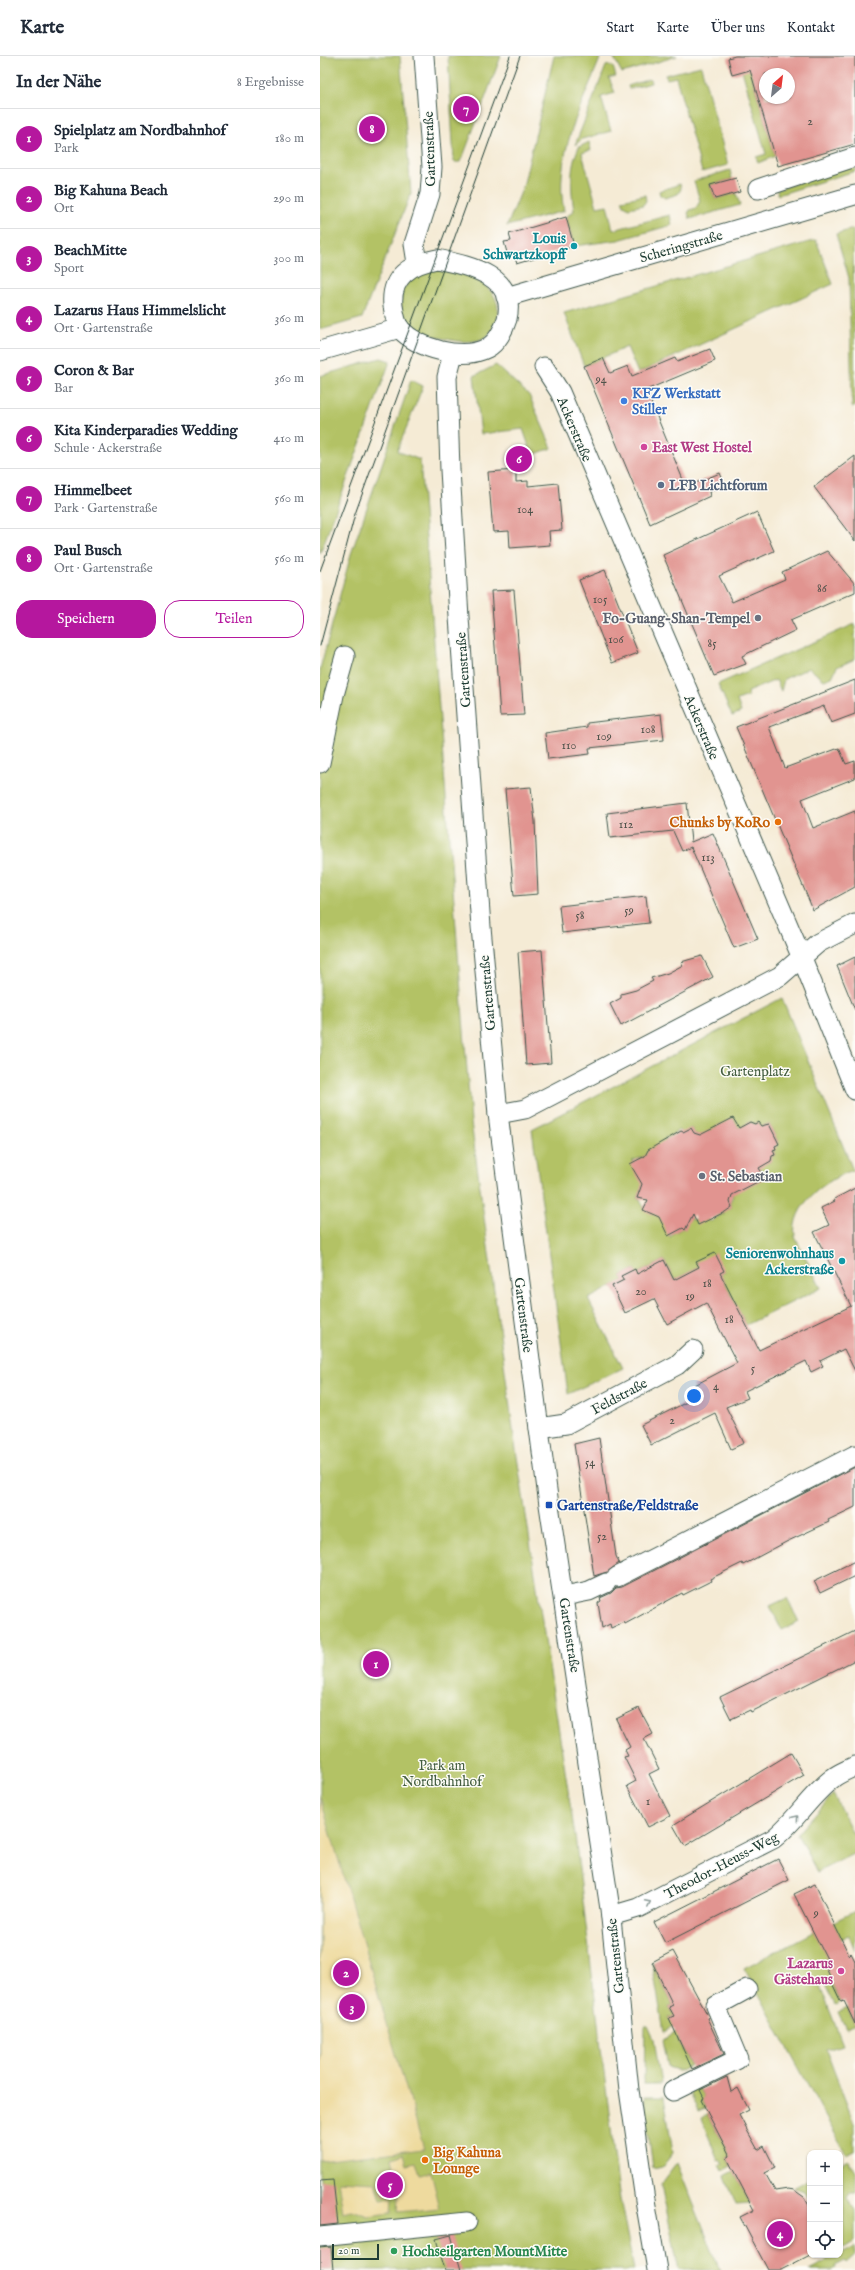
<!DOCTYPE html>
<html lang="de">
<head>
<meta charset="utf-8">
<style>
  :root { --surface:#fff; --page:#f2f2f3; --text:#1f2937; --muted:#747a83; --line:#e0e1e3; --accent:#b5179e }
  body { margin:0; font-family:"IM FELL English",serif; background:var(--page); color:var(--text) }
  .controls { position:absolute; right:12px; bottom:12px; display:grid; overflow:hidden; border-radius:8px; box-shadow:0 1px 3px #0004 }
  .controls button { width:36px; height:36px; display:grid; place-items:center; padding:0; border:0; border-bottom:1px solid var(--line); background:var(--surface); color:var(--text); font:20px sans-serif }
  .compass { position:absolute; left:439px; top:12px; width:36px; height:36px; border-radius:50%; background:var(--surface); box-shadow:0 1px 3px #0004; rotate:28deg }
  .scale { position:absolute; left:12px; bottom:10px; width:47px; box-sizing:border-box; padding-left:4px; border:2px solid #1f3d34; border-top:0; font-size:11px; line-height:14px; white-space:nowrap; color:#1f3d34; -webkit-text-stroke:3px #fdfcf7; paint-order:stroke }
  .you { position:absolute; left:374px; top:1340px; width:14px; height:14px; margin:-10px; border:3px solid #fff; border-radius:50%; background:#1a73e8; box-shadow:0 0 0 6px #1a73e833 }
  .badge { display:grid; place-items:center; width:26px; height:26px; border-radius:50%; background:var(--accent); color:#fff; font-size:13px; font-weight:700 }
  .pin { position:absolute; translate:-50% -50%; border:2px solid #fff; box-shadow:0 1px 4px #0006 }
  .list { margin:0; padding:0; list-style:none }
  h2 { display:flex; justify-content:space-between; align-items:center; height:52px; margin:0; padding:0 16px; font-size:17px }
  h2 small { font-size:13px; font-weight:400; color:var(--muted) }
  .list li { display:grid; grid-template-columns:26px 1fr auto; gap:12px; align-items:center; box-sizing:border-box; height:60px; padding:0 16px; border-top:1px solid var(--line) }
  .list b { display:block; font-size:15px; white-space:nowrap }
  .list p { margin:0; font-size:13px; white-space:nowrap; color:var(--muted) }
  .list em { font-size:13px; font-style:normal; color:var(--muted) }
  .actions { display:flex; gap:8px; padding:12px 16px }
  .actions a { flex:1; padding:9px 0; border:1px solid var(--accent); border-radius:16px; text-align:center; font-size:14px; color:var(--accent) }
  .actions .main { background:var(--accent); color:#fff }
  .icon { flex:none; width:22px; height:22px; fill:none; stroke:currentColor; stroke-width:2; stroke-linecap:round; stroke-linejoin:round }
  .map { position:relative; flex:none; width:535px; height:2214px; overflow:hidden }
  header { display:flex; align-items:center; gap:24px; box-sizing:border-box; height:56px; padding:0 20px; background:var(--surface); border-bottom:1px solid var(--line) }
  header strong { font-size:19px }
  nav { display:flex; gap:22px; margin-inline-start:auto; font-size:14px }
  main { display:flex }
  aside { flex:1; background:var(--surface) }
  .map>svg:first-child { display:block }
  .green { fill:#b3c265; stroke:#69804c; fill-rule:evenodd }
  .sand { fill:#eeda9e; stroke:#868c69 }
  .building { fill:#e19490; fill-rule:evenodd }
  .lines { fill:none; stroke-linecap:round; stroke-linejoin:round }
  .minor-casing { stroke:#3f574c; stroke-width:21 }
  .minor { stroke:#fff; stroke-width:19 }
  .tram { stroke:#1f3d34; stroke-width:1 }
  .oneway { stroke:#8f9e9a }
  .culture-dot { fill:#0f9aa8; stroke:#fdfcf7; stroke-width:1.5 }
  .shop-dot { fill:#3f7fe0; stroke:#fdfcf7; stroke-width:1.5 }
  .hotel-dot { fill:#d1479c; stroke:#fdfcf7; stroke-width:1.5 }
  .service-dot { fill:#5c6f8a; stroke:#fdfcf7; stroke-width:1.5 }
  .worship-dot { fill:#6b7280; stroke:#fdfcf7; stroke-width:1.5 }
  .food-dot { fill:#e8710a; stroke:#fdfcf7; stroke-width:1.5 }
  .transit-dot { fill:#1a4fb4; stroke:#fdfcf7; stroke-width:1.5 }
  .leisure-dot { fill:#2e9e5b; stroke:#fdfcf7; stroke-width:1.5 }
  .labels { text-anchor:middle; stroke-width:3; stroke-linejoin:round; paint-order:stroke }
  .number-label { font-size:12px; fill:#50534b }
  .street-label { font-size:14px; fill:#1f3d34; stroke:#fdfcf7 }
  .culture-label { font-size:14px; font-weight:bold; fill:#0d838f; stroke:#fdfcf7; text-anchor:end }
  .shop-label { font-size:14px; font-weight:bold; fill:#366cbe; stroke:#fdfcf7; text-anchor:start }
  .hotel-label { font-size:14px; font-weight:bold; fill:#b23c85; stroke:#fdfcf7; text-anchor:start }
  .service-label { font-size:14px; font-weight:bold; fill:#4e5e75; stroke:#fdfcf7; text-anchor:start }
  .worship-label { font-size:14px; font-weight:bold; fill:#5b616d; stroke:#fdfcf7; text-anchor:end }
  .food-label { font-size:14px; font-weight:bold; fill:#c56008; stroke:#fdfcf7; text-anchor:end }
  .park-label { font-size:14px; fill:#445e40; stroke:#fdfcf7 }
  .transit-label { font-size:14px; font-weight:bold; fill:#164399; stroke:#fdfcf7; text-anchor:start }
  .leisure-label { font-size:14px; font-weight:bold; fill:#27864d; stroke:#fdfcf7; text-anchor:start }
</style>
</head>
<body>
<header>
<strong>Karte</strong>
<nav><a>Start</a><a>Karte</a><a>Über uns</a><a>Kontakt</a></nav>
</header>
<main>
<aside>
<h2>In der Nähe<small>8 Ergebnisse</small></h2>
<ul class="list">
<li><span class="badge">1</span><div><b>Spielplatz am Nordbahnhof</b><p>Park</p></div><em>180 m</em></li>
<li><span class="badge">2</span><div><b>Big Kahuna Beach</b><p>Ort</p></div><em>290 m</em></li>
<li><span class="badge">3</span><div><b>BeachMitte</b><p>Sport</p></div><em>300 m</em></li>
<li><span class="badge">4</span><div><b>Lazarus Haus Himmelslicht</b><p>Ort · Gartenstraße</p></div><em>360 m</em></li>
<li><span class="badge">5</span><div><b>Coron &amp; Bar</b><p>Bar</p></div><em>360 m</em></li>
<li><span class="badge">6</span><div><b>Kita Kinderparadies Wedding</b><p>Schule · Ackerstraße</p></div><em>410 m</em></li>
<li><span class="badge">7</span><div><b>Himmelbeet</b><p>Park · Gartenstraße</p></div><em>560 m</em></li>
<li><span class="badge">8</span><div><b>Paul Busch</b><p>Ort · Gartenstraße</p></div><em>560 m</em></li>
</ul>
<div class="actions"><a class="main">Speichern</a><a>Teilen</a></div>
</aside>
<div class="map">
<svg width="535" height="2214" viewBox="0 0 535 2214">
  <rect width="100%" height="100%" fill="#fdfcf7"/>
  <filter id="ink" filterUnits="userSpaceOnUse"><feTurbulence type="fractalNoise" baseFrequency=".025" numOctaves="2"/><feDisplacementMap in="SourceGraphic" scale="8" xChannelSelector="R" yChannelSelector="G"/><feConvolveMatrix kernelMatrix="1 2 1 2 8 2 1 2 1" color-interpolation-filters="sRGB"/></filter>
  <filter id="wash" filterUnits="userSpaceOnUse"><feTurbulence type="fractalNoise" baseFrequency=".012" numOctaves="4" result="noise"/><feDisplacementMap in="SourceGraphic" scale="16" xChannelSelector="R" yChannelSelector="G"/><feGaussianBlur stdDeviation="0.9" result="paint"/><feColorMatrix in="noise" values="0 0 0 0 0 0 0 0 0 0 0 0 0 0 0 0 0 1.4 0 .05"/><feComposite in="paint" operator="in"/></filter>
  <g filter="url(#wash)">
    <rect width="100%" height="100%" fill="#f5ebd5"/>
    <g class="green">
      <path d="M0 0H80L91 137 42 262 0 274Z"/>
      <path d="M128 0H181L141 106H134Z"/>
      <path d="M234 0H281C262 49 233 101 244 155L187 170 203 131Z"/>
      <path d="M293 0H357L302 17Z"/>
      <path d="M418 0H426L455 100 438 107 436 101 446 98Z"/>
      <path d="M289 9 293 11 296 20 289 22 295 37 281 41 291 75 262 83 255 89 286 10Z"/>
      <path d="M381 10 408 109 382 116 356 21 347 23 345 19Z"/>
      <path d="M330 23 331 27 309 33 308 30Z"/>
      <path d="M269 86 271 94 262 97 277 151 287 149 293 174 350 159 352 169 298 184 254 190 246 161 254 155C251 134 249 111 259 91Z"/>
      <path d="M535 106V115L458 139 457 134Z"/>
      <path d="M410 114 412 123 390 129 395 143 416 137 420 149 370 163 368 157 370 154 376 152 380 145 374 125Z"/>
      <path d="M360 128 361 133 358 138 345 142 340 139 339 135Z"/>
      <path d="M325 139 326 145 323 149 309 152 304 149 302 144Z"/>
      <path d="M533 173 535 351H532L529 222 516 178Z"/>
      <path d="M496 184 513 228 318 317 307 291 264 310 244 257Z"/>
      <path d="M106 212C133 213 180 223 178 257 178 265 173 276 166 281 149 293 93 279 83 260 80 253 82 240 82 233L101 214Z"/>
      <path d="M61 302 70 305 0 498V320Z"/>
      <path d="M176 309 209 339 232 392 212 399 203 373 161 378 154 320Z"/>
      <path d="M91 324 103 330 77 395 100 404 151 1066 194 1381 255 1780 299 2138 314 2214H0V613L31 498Z"/>
      <path d="M535 568V603L517 611 512 621 504 624 489 612 464 623 461 635 456 624 427 636 428 640 417 644 421 656 412 660 398 628Z"/>
      <path d="M462 942 533 1114C506 1124 470 1149 475 1181L501 1232 426 1269 400 1217 404 1215 376 1206 379 1211 354 1224 344 1204 317 1218 315 1213 301 1220 304 1224 268 1243 303 1312 248 1338 212 1073ZM413 1062 419 1072 430 1066 435 1068 438 1066 441 1070 449 1068 459 1088 453 1094 455 1099 452 1100 451 1105 445 1108 442 1106 439 1112 445 1122 411 1138 413 1140 410 1146 412 1151 403 1156 404 1159 402 1158 390 1166 387 1162 374 1164 370 1162 365 1173 363 1172 352 1178 351 1181 349 1180 350 1178 341 1162 324 1152 320 1143 317 1142 323 1127 321 1126V1123L312 1105 325 1100 346 1084 345 1081 347 1082 359 1074 362 1078 371 1072 374 1077 381 1080 397 1070 410 1065 409 1064Z"/>
      <path d="M467 1542 479 1566 462 1574 450 1550Z"/>
      <path d="M513 1738 535 1781V1797L497 1816 477 1778Z"/>
      <path d="M535 1855V1895L529 1880 521 1883 513 1866Z"/>
      <path d="M497 1874 507 1903 512 1925 511 1926 521 1946 515 1949 503 1925 499 1927 523 1989 506 1994 535 2070V2094L526 2098 424 1912Z"/>
      <path d="M332 1907 353 1949 349 1951 354 1960 349 1962 354 1971 344 1976Z"/>
      <path d="M527 1952 535 1969 526 1973 518 1956Z"/>
      <path d="M325 1970H328L334 1983 341 2028H324Z"/>
      <path d="M358 1975 361 1981 358 1983 370 2010 361 2015 348 2011 343 1983Z"/>
      <path d="M377 2029 384 2042 381 2044 385 2053 378 2056 369 2033Z"/>
      <path d="M324 2041H344L353 2097 342 2111 333 2113Z"/>
      <path d="M388 2058 410 2100 407 2102 411 2110 403 2115 400 2109 403 2108 400 2103 398 2104 381 2062Z"/>
      <path d="M528 2104 535 2116V2136H529L526 2141 535 2154V2185L520 2193V2108Z"/>
      <path d="M357 2107 400 2214H359L341 2128Z"/>
      <path d="M414 2115 430 2147 416 2148 405 2120Z"/>
      <path d="M490 2123V2147L484 2136 473 2132Z"/>
      <path d="M535 2190V2199L526 2207 525 2205 515 2210 516 2212 513 2214H489Z"/>
    </g>
    <g class="sand">
      <path d="M0 1741 104 2093 0 2105Z"/>
      <path d="M83 2098 86 2108 96 2106 100 2119 111 2116 120 2152 78 2156 79 2140 71 2102Z"/>
      <path d="M18 2125 56 2127 61 2143 72 2142 71 2157 48 2160 31 2154 23 2156Z"/>
    </g>
    <g id="blocks">
      <g class="building">
        <path d="M415 0H535V88L458 110 430 14 412 19 408 2ZM445 18H469V42H445Z"/>
        <path d="M416 122 420 136 395 143 390 129Z"/>
        <path d="M246 161 254 190 197 207 194 198 188 200 184 186 191 185 189 178Z"/>
        <path d="M390 293 395 305 326 334 366 431 400 417 405 429 389 436 390 440 330 468 264 310 283 302 290 317 308 310 312 320 355 302 357 306Z"/>
        <path d="M535 400V485L494 431Z"/>
        <path d="M196 414V426L208 425V430L238 427 242 474 229 475 230 489 190 492 189 475 173 476 168 416Z"/>
        <path d="M437 456 454 495 399 520 412 546 465 523 462 516 507 495 535 528V536L471 564 476 574 422 600 426 608 394 620 343 499Z"/>
        <path d="M285 514 318 597 292 607 259 524Z"/>
        <path d="M194 534 204 659 180 660 171 535Z"/>
        <path d="M535 624V658L511 667 504 650 449 671 465 712 519 692 526 708 535 705V722L482 743 493 772 535 755V831L493 854 416 671Z"/>
        <path d="M341 658 344 684 269 692 270 698 228 703 225 677 267 671V667Z"/>
        <path d="M211 731 215 765 218 838 194 840 185 733Z"/>
        <path d="M367 747 371 786 393 777 438 883 414 892 371 791 362 795 353 775 290 782 287 757Z"/>
        <path d="M326 840 329 867 242 877 239 850Z"/>
        <path d="M222 894 231 1007 206 1009 198 896Z"/>
        <path d="M382 900 393 921 301 970 290 948 301 942V938L316 934 333 925 331 922 348 917 363 909 361 906Z"/>
        <path d="M535 901V954L517 910Z"/>
        <path d="M413 1062 419 1072 430 1066 435 1068 438 1066 441 1070 449 1068 459 1088 455 1090 456 1093 453 1094 455 1099 452 1100 451 1105 439 1112 445 1122 412 1139 410 1146 412 1151 405 1156 378 1169 373 1158 365 1174 363 1172 348 1180 339 1161 323 1154 328 1144 317 1142 322 1128 310 1108 325 1100 328 1094 361 1075 363 1076 371 1072 374 1077 380 1079Z"/>
        <path d="M535 1132V1315L524 1293 500 1305 503 1310 491 1316 486 1305 425 1335 428 1342 406 1351 424 1387 411 1393 395 1357 331 1389 321 1369 379 1340 373 1330 417 1307 386 1247 347 1268 334 1243 305 1257 292 1230 304 1224 301 1220 315 1213 317 1218 344 1204 354 1224 379 1211 376 1206 395 1197 404 1215 400 1217 439 1294 531 1250 494 1176 509 1169 501 1152 515 1145 514 1143Z"/>
        <path d="M279 1382 296 1500 299 1507 287 1516 274 1520 254 1388Z"/>
        <path d="M535 1411V1451L508 1464 509 1466 466 1486 423 1509 422 1507 390 1523 391 1525 363 1539 362 1537 305 1568 304 1566 291 1572 290 1568 282 1572 278 1547 281 1545 280 1542 291 1537 296 1532 302 1531Z"/>
        <path d="M535 1505V1520L500 1537 494 1525Z"/>
        <path d="M535 1575V1604L431 1656 430 1654 411 1663 400 1641Z"/>
        <path d="M319 1652 333 1678 324 1683 339 1713 329 1718 350 1760 328 1771 307 1730 316 1725 304 1701 308 1700 305 1694 310 1691 296 1663Z"/>
        <path d="M471 1697 484 1719 365 1790 353 1769Z"/>
        <path d="M458 1803 469 1824 345 1887 334 1866Z"/>
        <path d="M495 1828 529 1899 531 1897 535 1905V1968L524 1945 521 1946 511 1925H512L503 1905 507 1903 474 1838Z"/>
        <path d="M353 1895 387 1958 389 1961 387 1962 404 1998 372 2013 349 1962 354 1960 349 1951 353 1949 332 1906Z"/>
        <path d="M407 2021 411 2036 418 2032 429 2054 419 2059 428 2076 438 2094 444 2090 455 2112 445 2117 455 2135 468 2133 474 2134 484 2141 490 2151V2199L461 2214H448L420 2161 434 2154 407 2102 410 2100 381 2044 384 2042 380 2034Z"/>
        <path d="M73 2122 76 2136 63 2138 61 2124Z"/>
        <path d="M13 2124 18 2168 0 2170V2125Z"/>
        <path d="M131 2179 141 2214H125L116 2183Z"/>
        <path d="M11 2191 13 2214H0V2192Z"/>
      </g>
    </g>
  </g>
  <g filter="url(#ink)">
    <use href="#blocks" fill-opacity="0" stroke="#3f574c" stroke-width="1"/>
    <g class="lines">
      <g class="minor-casing">
        <g id="minor">
          <path d="M438 133 535 101"/>
          <path d="M117 203C149 210 197 219 187 263 184 273 177 287 167 292 142 305 99 293 80 273 76 268 74 256 73 250 70 220 91 208 117 203Z"/>
          <path d="M97 207 94 188 110 138 112 111 104 0"/>
          <path d="M186 241 535 139"/>
          <path d="M0 295 80 272"/>
          <path d="M133 298 127 321 130 414 139 561 161 871 178 1058 229 1449 290 1853 309 2034 325 2144 337 2214"/>
          <path d="M224 311 240 336 482 902 535 1034"/>
          <path d="M0 707 14 639 25 600"/>
          <path d="M178 1058 205 1053 460 920 498 887 535 868"/>
          <path d="M219 1372 246 1368 357 1309 373 1294"/>
          <path d="M297 1521 535 1399"/>
          <path d="M244 1540 269 1535 286 1527"/>
          <path d="M291 1860 318 1852 453 1783C476 1765 490 1739 513 1722 519 1717 528 1714 535 1710"/>
          <path d="M353 2035 418 2003 396 1950 427 1933"/>
          <path d="M0 2181 147 2166"/>
        </g>
      </g>
      <use href="#minor" class="minor"/>
      <g class="tram">
        <path d="M0 515 190 0"/>
        <path d="M0 590 35 458 200 0"/>
      </g>
    </g>
    <defs><path id="oneway-chevron" d="M-2-3.5L2.5 0L-2 3.5" fill="none" stroke-width="1.6" stroke-linecap="round" stroke-linejoin="round"/></defs>
    <g class="oneway">
      <use href="#oneway-chevron" transform="translate(476 1762) rotate(-50)"/>
      <use href="#oneway-chevron" transform="translate(328 1847) rotate(-27)"/>
    </g>
  </g>
  <g class="culture-dot">
    <circle cx="254" cy="190" r="4"/>
    <circle cx="522" cy="1205" r="4"/>
  </g>
  <circle class="shop-dot" cx="304" cy="345" r="4"/>
  <g class="hotel-dot">
    <circle cx="324" cy="391" r="4"/>
    <circle cx="521" cy="1915" r="4"/>
  </g>
  <circle class="service-dot" cx="341" cy="429" r="4"/>
  <g class="worship-dot">
    <circle cx="438" cy="562" r="4"/>
    <circle cx="382" cy="1120" r="4"/>
  </g>
  <g class="food-dot">
    <circle cx="458" cy="766" r="4"/>
    <circle cx="105" cy="2104" r="4"/>
  </g>
  <rect class="transit-dot" x="225" y="1445" width="8" height="8" rx="2"/>
  <circle class="leisure-dot" cx="74" cy="2195" r="4"/>
  <g class="labels">
    <g class="number-label">
      <text x="490" y="69">2</text>
      <text x="281" y="327">94</text>
      <text x="205" y="457">104</text>
      <text x="502" y="536">86</text>
      <text x="280" y="547">105</text>
      <text x="296" y="587">106</text>
      <text x="392" y="591">85</text>
      <text x="328" y="677">108</text>
      <text x="284" y="684">109</text>
      <text x="249" y="693">110</text>
      <text x="306" y="772">112</text>
      <text x="388" y="805">113</text>
      <text x="309" y="858">59</text>
      <text x="260" y="863">58</text>
      <text x="387" y="1231">18</text>
      <text x="321" y="1239">20</text>
      <text x="370" y="1244">19</text>
      <text x="409" y="1267">18</text>
      <text x="433" y="1316">5</text>
      <text x="396" y="1334">4</text>
      <text x="352" y="1368">2</text>
      <text x="270" y="1410">54</text>
      <text x="282" y="1484">52</text>
      <text x="328" y="1749">1</text>
      <text x="496" y="1861">9</text>
    </g>
    <g class="street-label">
      <text transform="translate(109 93) rotate(-92)" y="5">Gartenstraße</text>
      <text transform="translate(361 190) rotate(-16)" y="5">Scheringstraße</text>
      <text transform="translate(255 373) rotate(67)" y="5">Ackerstraße</text>
      <text transform="translate(143 614) rotate(-94)" y="5">Gartenstraße</text>
      <text transform="translate(382 671) rotate(67)" y="5">Ackerstraße</text>
      <text transform="translate(167 937) rotate(-95)" y="5">Gartenstraße</text>
      <text transform="translate(204 1259) rotate(83)" y="5">Gartenstraße</text>
      <text transform="translate(299 1340) rotate(-28)" y="5">Feldstraße</text>
      <text transform="translate(250 1579) rotate(81)" y="5">Gartenstraße</text>
      <text transform="translate(401 1809) rotate(-28)" y="5">Theodor-Heuss-Weg</text>
      <text transform="translate(295 1900) rotate(-96)" y="5">Gartenstraße</text>
    </g>
    <g class="culture-label">
      <text x="246" y="187">Louis<tspan x="246" dy="16">Schwartzkopff</tspan></text>
      <text x="514" y="1202">Seniorenwohnhaus<tspan x="514" dy="16">Ackerstraße</tspan></text>
    </g>
    <g class="shop-label">
      <text x="312" y="342">KFZ Werkstatt<tspan x="312" dy="16">Stiller</tspan></text>
    </g>
    <g class="hotel-label">
      <text x="332" y="396">East West Hostel</text>
      <text x="513" y="1912" text-anchor="end">Lazarus<tspan x="513" dy="16">Gästehaus</tspan></text>
    </g>
    <g class="service-label">
      <text x="349" y="434">LFB Lichtforum</text>
    </g>
    <g class="worship-label">
      <text x="430" y="567">Fo-Guang-Shan-Tempel</text>
      <text x="390" y="1125" text-anchor="start">St. Sebastian</text>
    </g>
    <g class="food-label">
      <text x="450" y="771">Chunks by KoRo</text>
      <text x="113" y="2101" text-anchor="start">Big Kahuna<tspan x="113" dy="16">Lounge</tspan></text>
    </g>
    <g class="park-label">
      <text x="435" y="1020">Gartenplatz</text>
      <text x="122" y="1714">Park am<tspan x="122" dy="16">Nordbahnhof</tspan></text>
    </g>
    <g class="transit-label">
      <text x="237" y="1454">Gartenstraße/Feldstraße</text>
    </g>
    <g class="leisure-label">
      <text x="82" y="2200">Hochseilgarten MountMitte</text>
    </g>
  </g>
</svg>
<div class="controls">
<button>+</button>
<button>−</button>
<button><svg class="icon" aria-label="locate" viewBox="0 0 24 24"><circle cx="12" cy="12" r="6"/><path d="M12 2v4M12 18v4M2 12h4M18 12h4"/></svg></button>
</div>
<svg class="compass" viewBox="-18 -18 36 36"><path d="M0-13l5 13h-10z" fill="#e53935"/><path d="M0 13l5-13h-10z" fill="#747a83"/></svg>
<div class="scale">20 m</div>
<div class="you"></div>
<div class="pin badge" style="left:56px;top:1608px">1</div>
<div class="pin badge" style="left:26px;top:1917px">2</div>
<div class="pin badge" style="left:32px;top:1951px">3</div>
<div class="pin badge" style="left:460px;top:2178px">4</div>
<div class="pin badge" style="left:70px;top:2129px">5</div>
<div class="pin badge" style="left:199px;top:403px">6</div>
<div class="pin badge" style="left:146px;top:53px">7</div>
<div class="pin badge" style="left:52px;top:73px">8</div>
</div>
</main>
</body>
</html>
